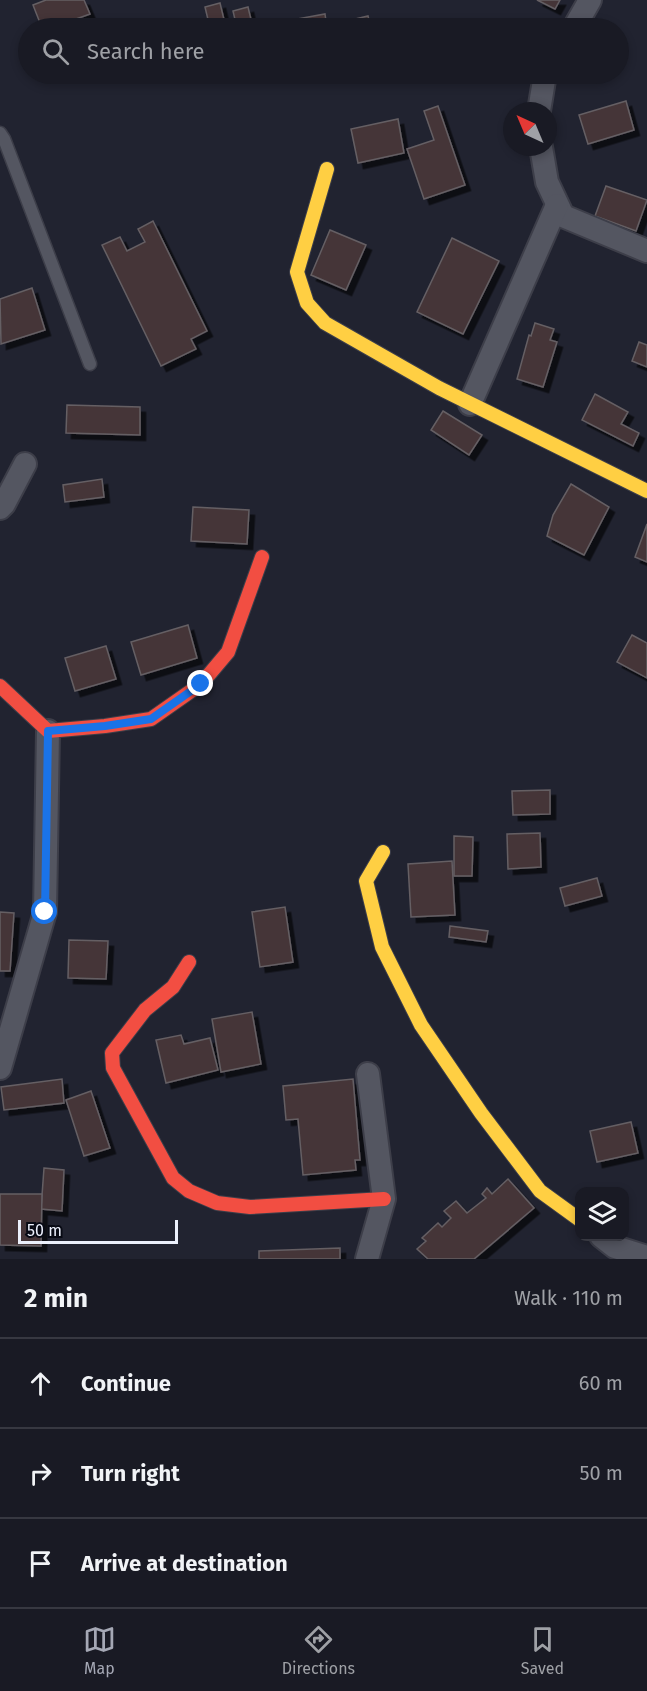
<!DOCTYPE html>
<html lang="en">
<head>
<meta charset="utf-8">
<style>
  :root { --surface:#191a24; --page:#22232c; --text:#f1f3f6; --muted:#9fa1a6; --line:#373841; --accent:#a5a8b5 }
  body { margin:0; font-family:"Fira Sans",sans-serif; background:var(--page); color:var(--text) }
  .controls { position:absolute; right:18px; bottom:18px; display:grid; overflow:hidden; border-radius:12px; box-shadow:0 3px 9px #0003 }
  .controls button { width:54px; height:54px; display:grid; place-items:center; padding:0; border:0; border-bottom:2px solid var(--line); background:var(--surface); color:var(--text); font:30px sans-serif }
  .compass { position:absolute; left:503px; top:102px; width:54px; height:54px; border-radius:50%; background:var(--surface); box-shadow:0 3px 9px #0003; rotate:316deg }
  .scale { position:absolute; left:18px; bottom:15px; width:160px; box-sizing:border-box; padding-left:6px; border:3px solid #ecf0fc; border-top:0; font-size:16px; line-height:21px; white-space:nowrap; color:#ecf0fc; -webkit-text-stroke:4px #080a14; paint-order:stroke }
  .stop { position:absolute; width:18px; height:18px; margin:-14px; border:4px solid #1a73e8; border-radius:50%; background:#fff }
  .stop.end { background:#1a73e8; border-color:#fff; box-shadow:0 2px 6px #0008 }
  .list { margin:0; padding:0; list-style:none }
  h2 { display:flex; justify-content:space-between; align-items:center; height:78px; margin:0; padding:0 24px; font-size:26px }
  h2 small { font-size:20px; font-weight:400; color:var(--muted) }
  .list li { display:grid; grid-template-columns:39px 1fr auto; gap:18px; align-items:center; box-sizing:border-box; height:90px; padding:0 24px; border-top:2px solid var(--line) }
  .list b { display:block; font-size:22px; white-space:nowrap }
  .list em { font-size:20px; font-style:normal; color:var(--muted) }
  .icon { flex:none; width:33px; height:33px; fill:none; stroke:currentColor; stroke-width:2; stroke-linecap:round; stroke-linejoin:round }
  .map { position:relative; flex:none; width:647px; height:1259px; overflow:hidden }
  .search { position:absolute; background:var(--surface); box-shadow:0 3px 9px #0003; left:18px; right:18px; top:18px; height:66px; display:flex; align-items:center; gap:15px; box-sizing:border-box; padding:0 21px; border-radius:33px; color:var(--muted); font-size:22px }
  .sheet { height:348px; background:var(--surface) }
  nav { display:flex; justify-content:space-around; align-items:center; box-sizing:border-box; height:84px; border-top:2px solid var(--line); background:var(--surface); font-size:16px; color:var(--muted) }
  nav a { display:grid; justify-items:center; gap:3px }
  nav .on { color:var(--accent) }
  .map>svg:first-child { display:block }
  .building { fill:#443638; stroke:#655f64; stroke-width:1.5; filter:url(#shadow) }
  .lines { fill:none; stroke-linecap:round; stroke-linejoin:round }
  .lane-casing { stroke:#3d3e49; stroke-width:15 }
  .street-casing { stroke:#3d3e49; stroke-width:26 }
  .slow-casing { stroke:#3d3e49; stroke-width:16 }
  .jam-casing { stroke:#3d3e49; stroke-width:16 }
  .lane { stroke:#545661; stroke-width:12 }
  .street { stroke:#545661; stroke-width:22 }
  .slow { stroke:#ffcf43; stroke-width:14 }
  .jam { stroke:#f24e42; stroke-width:14 }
  .route { stroke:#1a73e8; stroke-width:8 }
</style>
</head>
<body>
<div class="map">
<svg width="647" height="1259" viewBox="0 0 647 1259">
  <defs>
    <filter id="shadow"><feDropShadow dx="5.5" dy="5.5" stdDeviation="0" flood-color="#0009"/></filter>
  </defs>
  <rect width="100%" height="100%" fill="#212330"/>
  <g class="building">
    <path d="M46 0H84L90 14 51 28H42L33 5Z"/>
    <path d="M537 0H560L555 9Z"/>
    <path d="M220 3 226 28H210L205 7Z"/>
    <path d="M248 7 253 28H237L233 11Z"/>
    <path d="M325 14 327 28H288L286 21Z"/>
    <path d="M368 16 371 28H331L330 25Z"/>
    <path d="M626 101 634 130 588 144 579 115Z"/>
    <path d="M438 106 465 185 424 199 407 149 434 140 424 111Z"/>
    <path d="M398 119 404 153 358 163 351 129Z"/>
    <path d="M606 186 647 200 636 231 595 216Z"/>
    <path d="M153 221 207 331 191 339 196 349 161 366 102 245 120 237 127 251 145 242 138 229Z"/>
    <path d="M330 230 366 245 346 290 311 275Z"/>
    <path d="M452 238 499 261 463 334 417 312Z"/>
    <path d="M32 288 45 330 1 344 0 299Z"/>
    <path d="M535 323 554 329 550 340 557 342 543 387 517 379 529 335 531 336Z"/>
    <path d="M639 342 647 345V367L632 361Z"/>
    <path d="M595 394 628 412 621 424 639 433 633 446 582 420Z"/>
    <path d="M67 405 140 407V435L66 433Z"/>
    <path d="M443 411 482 435 469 455 431 430Z"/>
    <path d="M102 479 104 497 65 502 63 485Z"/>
    <path d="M571 484 609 507 584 555 547 536 553 515Z"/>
    <path d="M193 507 249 510 247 544 191 541Z"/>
    <path d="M647 524V562L635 557Z"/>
    <path d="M188 625 197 658 141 675 131 642Z"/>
    <path d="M632 635 647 643V678L617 662Z"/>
    <path d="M106 646 116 679 75 691 65 658Z"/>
    <path d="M550 790V814L513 815 512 791Z"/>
    <path d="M540 833 541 867 508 869 507 834Z"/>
    <path d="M454 836 473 837 472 876H454Z"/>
    <path d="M452 861 455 915 411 917 408 864Z"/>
    <path d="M597 878 602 896 565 906 560 888Z"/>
    <path d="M285 907 293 962 260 967 252 912Z"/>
    <path d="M0 912 14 913 10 971H0Z"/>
    <path d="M450 926 488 931 486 942 449 937Z"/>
    <path d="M69 940 108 941 106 979 68 978Z"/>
    <path d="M252 1012 261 1064 221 1072 212 1019Z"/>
    <path d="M181 1035 184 1044 210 1038 218 1070 166 1083 156 1040Z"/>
    <path d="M62 1079 64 1103 4 1110 1 1087Z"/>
    <path d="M353 1079 360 1160H355L356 1170 303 1175 298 1119 286 1120 283 1086Z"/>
    <path d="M91 1091 110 1148 84 1156 66 1100Z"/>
    <path d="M631 1122 638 1153 597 1162 590 1131Z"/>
    <path d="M44 1168 64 1170 62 1211 41 1209Z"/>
    <path d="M508 1179 534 1208 474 1259H428L417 1249 426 1241 422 1238 438 1223 442 1227 451 1218 444 1211 456 1201 467 1213 486 1198 482 1194 487 1188 492 1194Z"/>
    <path d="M0 1194H42L41 1246 0 1245Z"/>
    <path d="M340 1248V1259H259V1251Z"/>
  </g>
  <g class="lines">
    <g class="lane-casing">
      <path id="lane" d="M0 133 4 139 90 364"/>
    </g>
    <g class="street-casing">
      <g id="street">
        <path d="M574 28 590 0"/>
        <path d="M539 111 545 74"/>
        <path d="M541 147 547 182 563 216 647 251"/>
        <path d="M470 404 557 205"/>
        <path d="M0 508 4 504 25 464"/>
        <path d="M0 1068 45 912 48 731"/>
        <path d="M601 1236 615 1247 647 1257"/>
        <path d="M367 1259 384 1199 368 1074"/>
      </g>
    </g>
    <g class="slow-casing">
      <g id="slow">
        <path d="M327 169 297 272 307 303 325 323 439 388 647 491"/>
        <path d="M383 852 366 881 382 947 421 1025 481 1113 540 1191 580 1220"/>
      </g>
    </g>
    <g class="jam-casing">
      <g id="jam">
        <path d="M0 686 48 731 105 726 151 719 201 684 228 652 262 557"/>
        <path d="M189 962 173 987 145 1010 112 1053 113 1068 173 1178 189 1191 217 1203 250 1207 384 1199"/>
      </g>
    </g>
    <use href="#lane" class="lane"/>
    <use href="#street" class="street"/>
    <use href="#slow" class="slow"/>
    <use href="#jam" class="jam"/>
  </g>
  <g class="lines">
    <path class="route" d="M45 912 48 731 105 726 151 719 201 684"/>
  </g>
</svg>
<div class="controls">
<button><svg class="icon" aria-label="layers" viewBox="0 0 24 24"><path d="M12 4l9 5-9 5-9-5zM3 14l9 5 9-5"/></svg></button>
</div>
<svg class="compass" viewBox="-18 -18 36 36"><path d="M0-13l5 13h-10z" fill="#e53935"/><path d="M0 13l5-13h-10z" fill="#9fa1a6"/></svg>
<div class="scale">50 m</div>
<div class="stop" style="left:45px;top:912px"></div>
<div class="stop end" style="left:201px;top:684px"></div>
<div class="search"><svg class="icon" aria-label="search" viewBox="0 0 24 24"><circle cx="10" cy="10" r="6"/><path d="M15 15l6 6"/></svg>Search here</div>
</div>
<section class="sheet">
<h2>2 min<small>Walk · 110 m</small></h2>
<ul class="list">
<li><svg class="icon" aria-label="ahead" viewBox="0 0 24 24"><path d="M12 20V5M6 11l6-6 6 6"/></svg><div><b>Continue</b></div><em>60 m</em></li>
<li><svg class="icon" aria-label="right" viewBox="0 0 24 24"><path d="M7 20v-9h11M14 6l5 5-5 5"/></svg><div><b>Turn right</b></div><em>50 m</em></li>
<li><svg class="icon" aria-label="arrive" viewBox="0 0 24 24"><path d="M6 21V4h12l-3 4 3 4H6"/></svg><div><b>Arrive at destination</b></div></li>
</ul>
</section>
<nav>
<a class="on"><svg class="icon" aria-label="map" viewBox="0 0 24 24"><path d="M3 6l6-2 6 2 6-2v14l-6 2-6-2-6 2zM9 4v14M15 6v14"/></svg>Map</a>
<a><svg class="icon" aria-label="directions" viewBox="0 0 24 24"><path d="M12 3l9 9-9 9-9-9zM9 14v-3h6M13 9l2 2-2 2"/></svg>Directions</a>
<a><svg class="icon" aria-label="saved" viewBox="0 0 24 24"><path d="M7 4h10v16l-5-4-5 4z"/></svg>Saved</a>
</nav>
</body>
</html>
